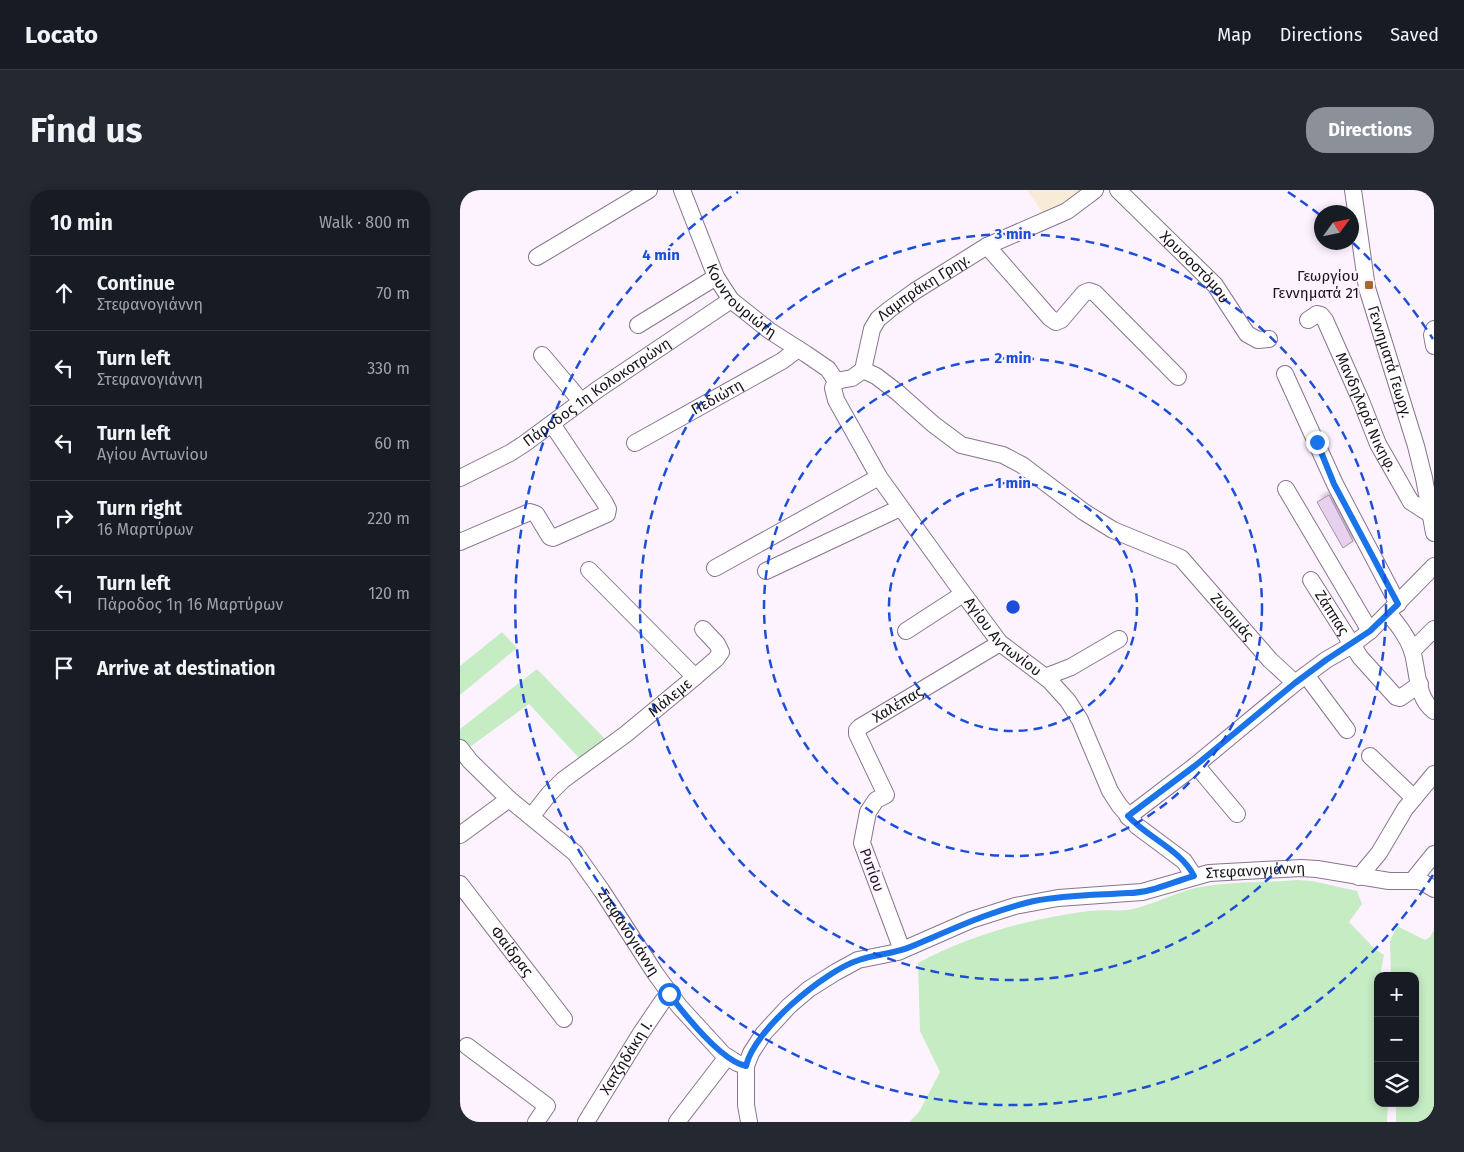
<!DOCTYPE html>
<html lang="en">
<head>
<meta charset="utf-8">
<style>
  :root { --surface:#171b24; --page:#242831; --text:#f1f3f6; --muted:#9ea1a6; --line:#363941; --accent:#8c9099 }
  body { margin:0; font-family:"Fira Sans",sans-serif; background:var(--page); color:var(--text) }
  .controls { position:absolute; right:15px; bottom:15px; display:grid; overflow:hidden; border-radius:10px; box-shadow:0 2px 8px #0003 }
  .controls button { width:45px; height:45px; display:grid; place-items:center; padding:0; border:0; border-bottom:1px solid var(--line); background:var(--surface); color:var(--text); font:25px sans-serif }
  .compass { position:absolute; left:854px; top:15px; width:45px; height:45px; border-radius:50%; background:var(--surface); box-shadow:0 2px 8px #0003; rotate:57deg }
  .stop { position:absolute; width:15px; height:15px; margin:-11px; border:4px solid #1a73e8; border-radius:50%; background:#fff }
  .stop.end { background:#1a73e8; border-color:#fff; box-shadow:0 1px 5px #0008 }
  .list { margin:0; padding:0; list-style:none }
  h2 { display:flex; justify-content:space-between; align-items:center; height:65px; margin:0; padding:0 20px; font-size:21px }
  h2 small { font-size:16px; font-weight:400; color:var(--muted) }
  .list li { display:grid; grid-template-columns:32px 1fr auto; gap:15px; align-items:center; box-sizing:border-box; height:75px; padding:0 20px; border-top:1px solid var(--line) }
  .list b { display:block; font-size:19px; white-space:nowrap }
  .list p { margin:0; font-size:16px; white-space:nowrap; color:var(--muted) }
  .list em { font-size:16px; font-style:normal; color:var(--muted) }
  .icon { flex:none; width:28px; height:28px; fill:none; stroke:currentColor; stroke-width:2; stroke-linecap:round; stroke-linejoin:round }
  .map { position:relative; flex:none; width:974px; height:932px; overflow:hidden; border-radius:20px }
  header { display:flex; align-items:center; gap:30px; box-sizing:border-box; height:70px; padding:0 25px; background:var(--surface); border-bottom:1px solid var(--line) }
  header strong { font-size:24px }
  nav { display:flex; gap:28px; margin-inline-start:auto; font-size:18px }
  .intro { display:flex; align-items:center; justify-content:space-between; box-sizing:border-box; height:120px; padding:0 30px }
  h1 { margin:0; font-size:35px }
  .button { padding:12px 22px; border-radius:20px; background:var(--accent); color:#fff; font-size:18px; font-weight:700 }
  main { display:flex; gap:30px; padding:0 30px }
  aside { flex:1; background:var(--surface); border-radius:20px; box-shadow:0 2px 8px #0003 }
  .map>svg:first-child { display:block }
  .commercial { fill:#f8ebd7 }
  .green { fill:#c6ecc4 }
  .building { fill:#e7d1ef; stroke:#a38faa; filter:url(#shadow) }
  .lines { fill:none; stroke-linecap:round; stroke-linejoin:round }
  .minor-casing { stroke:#88758f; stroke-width:18 }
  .minor { stroke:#fff; stroke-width:16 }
  .route { stroke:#1a73e8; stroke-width:6 }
  .ring { fill:none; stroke:#1d4ed8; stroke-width:2.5; stroke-dasharray:9 6 }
  .poi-dot { fill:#a7692e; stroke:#fcf3ff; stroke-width:2 }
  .labels { text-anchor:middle; stroke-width:4; stroke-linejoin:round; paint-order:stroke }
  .street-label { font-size:15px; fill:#1a131d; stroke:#fcf3ff }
  .poi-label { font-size:15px; fill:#1a131d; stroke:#fcf3ff; text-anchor:end }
  .centre { fill:#1d4ed8; stroke:#fcf3ff; stroke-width:2.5 }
  .ring-label { font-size:15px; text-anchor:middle; font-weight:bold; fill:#1d4ed8; stroke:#fcf3ff; stroke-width:4; stroke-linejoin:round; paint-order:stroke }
</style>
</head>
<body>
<header>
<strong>Locato</strong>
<nav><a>Map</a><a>Directions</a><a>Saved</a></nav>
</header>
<div class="intro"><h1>Find us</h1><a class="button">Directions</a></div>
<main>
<aside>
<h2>10 min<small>Walk · 800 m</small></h2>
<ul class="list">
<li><svg class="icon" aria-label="ahead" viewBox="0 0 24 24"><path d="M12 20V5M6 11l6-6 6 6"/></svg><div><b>Continue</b><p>Στεφανογιάννη</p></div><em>70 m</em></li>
<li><svg class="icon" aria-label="left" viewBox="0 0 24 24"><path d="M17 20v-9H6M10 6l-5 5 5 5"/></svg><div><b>Turn left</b><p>Στεφανογιάννη</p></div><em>330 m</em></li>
<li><svg class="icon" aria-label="left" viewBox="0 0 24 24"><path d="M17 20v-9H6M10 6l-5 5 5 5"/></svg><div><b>Turn left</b><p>Αγίου Αντωνίου</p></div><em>60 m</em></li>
<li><svg class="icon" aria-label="right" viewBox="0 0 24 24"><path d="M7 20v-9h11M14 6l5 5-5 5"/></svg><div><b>Turn right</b><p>16 Μαρτύρων</p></div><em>220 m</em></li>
<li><svg class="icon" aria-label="left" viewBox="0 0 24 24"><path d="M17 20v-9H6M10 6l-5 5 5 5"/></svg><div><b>Turn left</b><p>Πάροδος 1η 16 Μαρτύρων</p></div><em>120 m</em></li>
<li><svg class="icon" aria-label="arrive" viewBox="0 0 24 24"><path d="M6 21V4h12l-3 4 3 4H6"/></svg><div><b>Arrive at destination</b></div></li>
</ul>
</aside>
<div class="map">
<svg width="974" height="932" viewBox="0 0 974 932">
  <defs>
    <filter id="shadow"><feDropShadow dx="4.5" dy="-4.5" stdDeviation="2.5" flood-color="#0004"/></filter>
  </defs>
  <rect width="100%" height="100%" fill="#fcf3ff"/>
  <path class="commercial" d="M567 0H625L585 26Z"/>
  <g class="green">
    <path d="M42 442 57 458 0 505V476Z"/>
    <path d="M77 479 146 550 120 569 69 514 7 559 0 550V539Z"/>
    <path d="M837 690 852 691 897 701 902 714 889 732 915 759 924 765 920 786H918V913H928L927 932H449L459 922 480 882 460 841 458 773C510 745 568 729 628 721 643 719 659 722 673 719 695 714 714 703 735 698 768 691 804 693 837 690Z"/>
    <path d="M937 736 965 750 970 747 974 740V932H936V913H955V786H931L930 751Z"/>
  </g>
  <path class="building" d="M869 305 893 351 883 358 857 312Z"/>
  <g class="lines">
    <g class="minor-casing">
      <g id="minor">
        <path id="s1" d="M222 0 256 87 271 110 310 141 346 164 368 179 376 191"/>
        <path id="s2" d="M658 0 755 95 787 144 798 150 809 149"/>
        <path id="s3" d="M893 0 907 98 956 256 964 288 974 343"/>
        <path d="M527 56 590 128 596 132 601 130 624 103 629 101 635 103 718 187"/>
        <path d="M77 67 189 0"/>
        <path id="s4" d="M848 130 857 124 861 125 865 130 901 211 918 254 951 312 970 324"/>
        <path d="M178 135 256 87"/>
        <path d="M974 139 972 145 974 156"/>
        <path d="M82 165 121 211"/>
        <path id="s5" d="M403 180 416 186 437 202 473 234 501 255 543 265 562 275 624 322 653 340 721 368 810 470 835 493"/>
        <path d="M825 184 875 294 938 414"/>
        <path id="s6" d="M376 191 373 198 376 210 419 287 494 391 540 453 589 490 608 511 620 530 650 601 659 615 677 636 724 671 734 686"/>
        <path id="s7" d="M376 191 392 188 403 180 412 139 418 129 430 119 455 101 527 56 607 21 635 0"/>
        <path id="s8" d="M175 253 322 171 338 159"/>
        <path id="s9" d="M0 288 50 263 64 254 137 200 271 110"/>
        <path d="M826 299 910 441"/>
        <path d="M0 352 70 322 76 324 90 347 93 348 147 324 148 319 145 313 92 234"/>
        <path d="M255 378 419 287"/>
        <path d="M306 381 440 318"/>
        <path id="s10" d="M851 390 900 467 936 507 940 508 960 494"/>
        <path d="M929 424C938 435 947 446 952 460 958 480 956 508 974 521"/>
        <path d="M446 441 503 404"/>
        <path d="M952 461 974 439"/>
        <path d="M846 485 887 540"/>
        <path d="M235 487 256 469 261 462 257 454 243 439"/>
        <path d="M585 487 611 477 659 449"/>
        <path d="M0 558 10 571 49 609"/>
        <path d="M910 566 954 608"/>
        <path d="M736 575 777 624"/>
        <path id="s11" d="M71 627 89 604 103 590 166 544 235 487 129 380"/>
        <path d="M668 627 736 575 835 493 866 470 892 455 910 441 974 376"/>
        <path id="s12" d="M0 645 49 609 115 663 142 701 195 783 219 816 263 864 277 873 286 876 291 863 304 843 329 816 349 799 376 782 398 770 438 762 511 730 555 716 598 708 682 702 749 683 841 678 857 679 929 691H958L964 693 974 699"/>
        <path d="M899 687 919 663 945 619 974 584"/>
        <path d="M953 690 974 664"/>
        <path id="s13" d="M0 694 104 829"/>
        <path id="s14" d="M442 760 402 653 408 622 416 610 426 605 397 544V540L400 537 540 453"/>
        <path d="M7 856 87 916 76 932"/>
        <path d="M286 876V915L289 932"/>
        <path id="s15" d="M126 932 181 843 202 812 209 804"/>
        <path d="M217 932 267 867"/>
      </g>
    </g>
    <use href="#minor" class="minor"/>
  </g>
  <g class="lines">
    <path class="route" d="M209 804C225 825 261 871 286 876 294 840 364 781 399 770 416 764 434 764 450 757 491 740 530 721 574 711 605 705 637 705 668 703 691 703 712 692 734 686 721 660 688 648 668 626L736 575 835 493 866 470 910 441 938 414 874 294 857 252"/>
  </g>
  <g class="ring">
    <circle cx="553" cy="417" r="124"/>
    <circle cx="553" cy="417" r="249"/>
    <circle cx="553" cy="417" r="373"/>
    <path d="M973 685A498 498 0 1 1 278 2M828 2A498 498 0 0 1 860 25M893 53A498 498 0 0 1 973 149"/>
  </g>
  <rect class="poi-dot" x="904" y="90" width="10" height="10" rx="2.5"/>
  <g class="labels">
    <g class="street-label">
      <text dy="5" stroke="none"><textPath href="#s2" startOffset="109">Χρυσοστόμου</textPath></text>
      <text dy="5" stroke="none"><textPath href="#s7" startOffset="139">Λαμπράκη Γρηγ.</textPath></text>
      <text dy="5" stroke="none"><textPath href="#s1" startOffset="128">Κουντουριώτη</textPath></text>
      <text dy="5" stroke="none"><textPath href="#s3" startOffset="176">Γεννηματά Γεωργ.</textPath></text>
      <text dy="5" stroke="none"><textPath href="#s9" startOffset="162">Πάροδος 1η Κολοκοτρώνη</textPath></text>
      <text dy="5" stroke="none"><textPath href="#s8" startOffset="94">Πεδιώτη</textPath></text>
      <text dy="5" stroke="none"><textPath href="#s4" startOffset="122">Μανδηλαρά Νικηφ.</textPath></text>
      <text dy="5" stroke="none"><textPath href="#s10" startOffset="39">Ζάππας</textPath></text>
      <text dy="5" stroke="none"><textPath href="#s5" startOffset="452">Ζωσιμάς</textPath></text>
      <text dy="5" stroke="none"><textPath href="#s6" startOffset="311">Αγίου Αντωνίου</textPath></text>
      <text dy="5" stroke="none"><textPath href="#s11" startOffset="184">Μάλεμε</textPath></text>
      <text dy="5" stroke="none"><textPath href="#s14" startOffset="291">Χαλέπας</textPath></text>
      <text transform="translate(412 680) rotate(70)" y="5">Ρυτίου</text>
      <text dy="5" stroke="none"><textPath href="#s12" startOffset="991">Στεφανογιάννη</textPath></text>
      <text dy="5" stroke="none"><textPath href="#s12" startOffset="242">Στεφανογιάννη</textPath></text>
      <text dy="5" stroke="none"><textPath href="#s13" startOffset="85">Φαίδρας</textPath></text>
      <text dy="5" stroke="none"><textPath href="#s15" startOffset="76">Χατζηδάκη Ι.</textPath></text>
    </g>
    <g class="poi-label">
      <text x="899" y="91">Γεωργίου<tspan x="899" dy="17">Γεννηματά 21</tspan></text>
    </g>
  </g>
  <circle cx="553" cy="417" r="8" class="centre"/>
  <g class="ring-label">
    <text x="553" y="49">3 min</text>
    <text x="201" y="70">4 min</text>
    <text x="553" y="173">2 min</text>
    <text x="553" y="298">1 min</text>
  </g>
</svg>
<div class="controls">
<button>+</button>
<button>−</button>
<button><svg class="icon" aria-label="layers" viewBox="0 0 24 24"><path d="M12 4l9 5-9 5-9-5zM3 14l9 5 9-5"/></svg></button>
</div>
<svg class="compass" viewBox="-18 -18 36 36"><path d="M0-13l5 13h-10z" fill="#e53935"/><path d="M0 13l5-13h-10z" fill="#9ea1a6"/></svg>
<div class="stop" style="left:209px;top:804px"></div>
<div class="stop end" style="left:857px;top:252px"></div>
</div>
</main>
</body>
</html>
